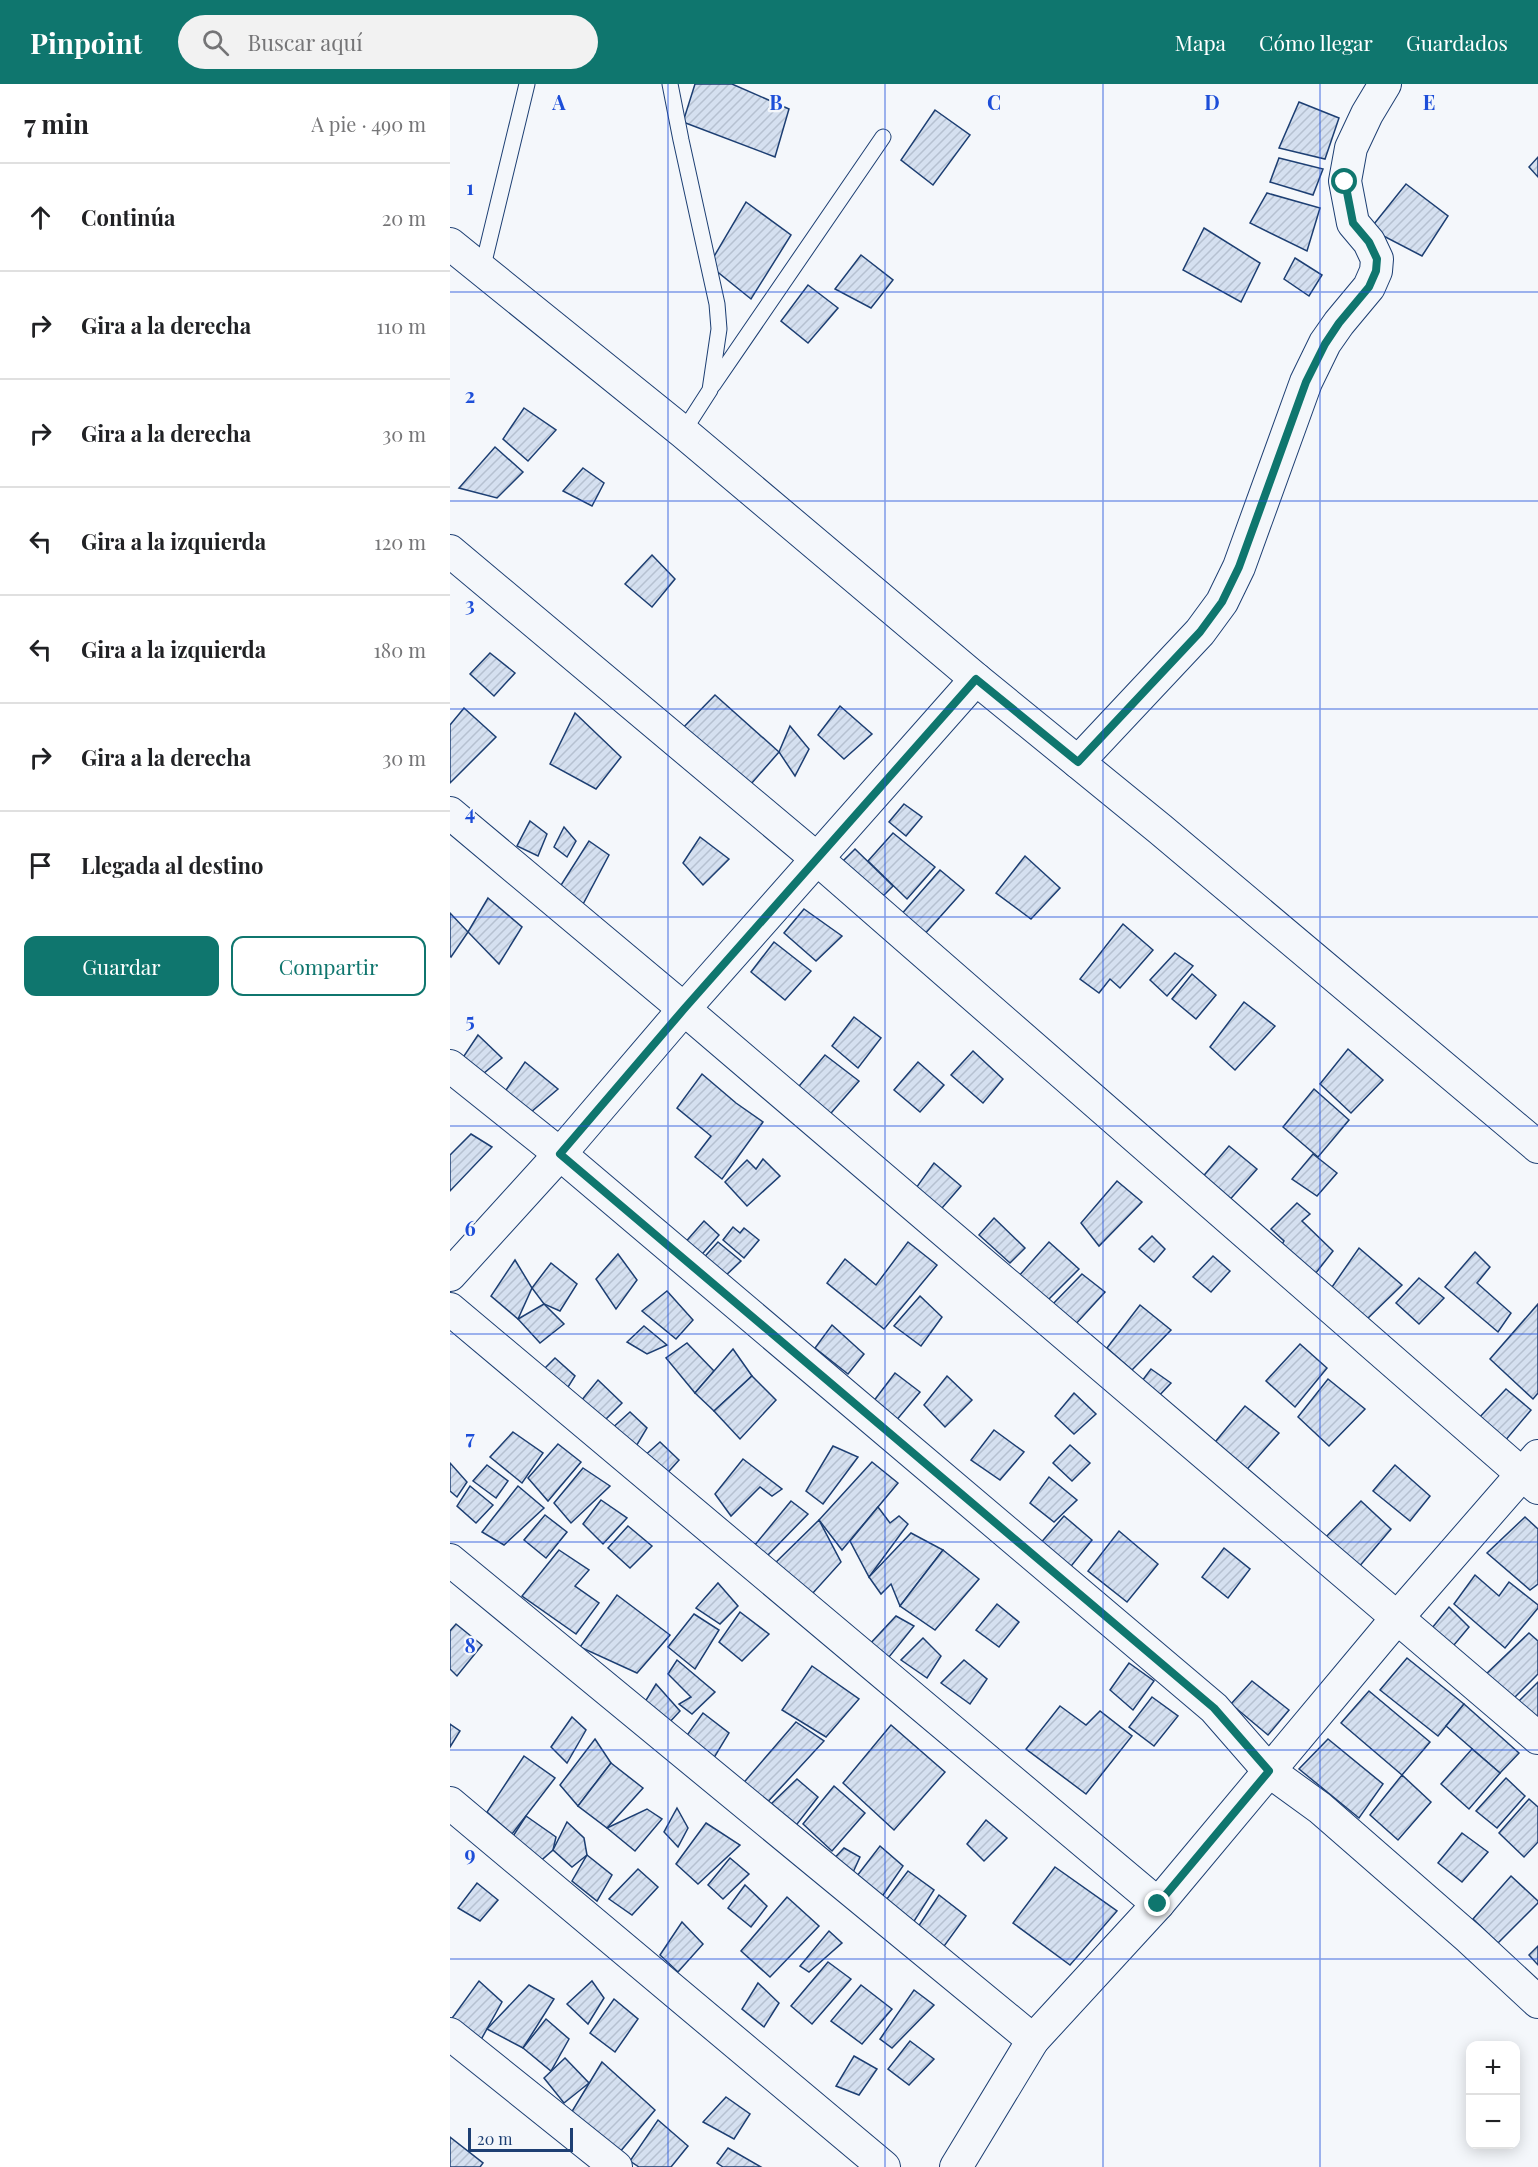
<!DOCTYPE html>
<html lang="es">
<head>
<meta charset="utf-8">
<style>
  :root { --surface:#fff; --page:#f2f2f2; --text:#202124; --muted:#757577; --line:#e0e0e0; --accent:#0f766e }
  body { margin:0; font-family:"Playfair Display",serif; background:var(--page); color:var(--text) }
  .controls { position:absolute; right:18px; bottom:18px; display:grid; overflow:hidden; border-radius:12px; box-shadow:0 3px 15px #0003 }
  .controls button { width:54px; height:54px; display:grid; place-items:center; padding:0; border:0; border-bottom:2px solid var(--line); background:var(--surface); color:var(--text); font:30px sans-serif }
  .scale { position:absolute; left:18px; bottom:15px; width:105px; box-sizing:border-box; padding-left:6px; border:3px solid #1d3f73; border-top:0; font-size:16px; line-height:21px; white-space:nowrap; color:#1d3f73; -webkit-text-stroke:4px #f4f7fb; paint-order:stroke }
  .stop { position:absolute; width:18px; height:18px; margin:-14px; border:4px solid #0f766e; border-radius:50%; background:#fff }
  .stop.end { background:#0f766e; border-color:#fff; box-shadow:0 2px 6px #0008 }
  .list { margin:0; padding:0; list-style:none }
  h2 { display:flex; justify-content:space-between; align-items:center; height:78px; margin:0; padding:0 24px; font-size:26px }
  h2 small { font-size:20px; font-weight:400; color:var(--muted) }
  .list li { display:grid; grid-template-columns:39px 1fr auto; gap:18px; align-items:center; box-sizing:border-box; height:108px; padding:0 24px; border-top:2px solid var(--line) }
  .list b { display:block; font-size:22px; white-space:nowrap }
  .list em { font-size:20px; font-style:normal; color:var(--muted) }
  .actions { display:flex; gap:12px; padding:18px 24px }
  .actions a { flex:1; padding:14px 0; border:2px solid var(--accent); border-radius:12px; text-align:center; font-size:21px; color:var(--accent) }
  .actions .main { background:var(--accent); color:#fff }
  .icon { flex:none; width:33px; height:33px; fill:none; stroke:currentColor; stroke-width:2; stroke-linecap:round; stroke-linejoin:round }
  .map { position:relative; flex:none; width:1088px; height:2083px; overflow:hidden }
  header { display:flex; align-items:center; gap:36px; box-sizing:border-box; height:84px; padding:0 30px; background:var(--accent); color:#fff }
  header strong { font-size:28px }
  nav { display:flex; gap:33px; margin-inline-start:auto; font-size:21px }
  .search { width:420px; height:54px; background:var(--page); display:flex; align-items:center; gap:15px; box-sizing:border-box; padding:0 21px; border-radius:33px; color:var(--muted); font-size:22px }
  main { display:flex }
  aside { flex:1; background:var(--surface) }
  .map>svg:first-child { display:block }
  .building { fill:url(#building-hatch); stroke:#1d3f73; stroke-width:1.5 }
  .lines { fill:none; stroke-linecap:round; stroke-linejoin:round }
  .service-casing { stroke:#1d3f73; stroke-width:17 }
  .minor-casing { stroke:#1d3f73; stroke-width:34 }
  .service { stroke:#f4f7fb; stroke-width:15 }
  .minor { stroke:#f4f7fb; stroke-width:32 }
  .route { stroke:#0f766e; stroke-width:8 }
  .grid { fill:none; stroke:#1d4ed8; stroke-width:1.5; stroke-opacity:0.55 }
  .grid-label { font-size:20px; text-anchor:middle; font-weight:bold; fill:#1d4ed8; stroke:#f4f7fb; stroke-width:4.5; stroke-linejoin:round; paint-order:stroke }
</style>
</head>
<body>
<header>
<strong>Pinpoint</strong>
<div class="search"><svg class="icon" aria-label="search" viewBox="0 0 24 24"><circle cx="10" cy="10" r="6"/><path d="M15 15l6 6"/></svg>Buscar aquí</div>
<nav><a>Mapa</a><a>Cómo llegar</a><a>Guardados</a></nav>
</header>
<main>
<aside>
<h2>7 min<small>A pie · 490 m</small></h2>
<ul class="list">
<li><svg class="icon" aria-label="ahead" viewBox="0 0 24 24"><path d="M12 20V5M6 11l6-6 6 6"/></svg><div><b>Continúa</b></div><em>20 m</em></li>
<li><svg class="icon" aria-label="right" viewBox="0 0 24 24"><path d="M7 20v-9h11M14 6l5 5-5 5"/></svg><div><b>Gira a la derecha</b></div><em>110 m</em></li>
<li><svg class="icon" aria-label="right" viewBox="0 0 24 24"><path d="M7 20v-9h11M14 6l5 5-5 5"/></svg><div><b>Gira a la derecha</b></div><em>30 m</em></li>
<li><svg class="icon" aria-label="left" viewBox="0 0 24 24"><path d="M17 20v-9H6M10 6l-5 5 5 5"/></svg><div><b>Gira a la izquierda</b></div><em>120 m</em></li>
<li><svg class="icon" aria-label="left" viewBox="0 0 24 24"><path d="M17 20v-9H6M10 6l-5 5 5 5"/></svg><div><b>Gira a la izquierda</b></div><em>180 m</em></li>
<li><svg class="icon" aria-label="right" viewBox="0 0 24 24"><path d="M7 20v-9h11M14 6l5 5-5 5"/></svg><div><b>Gira a la derecha</b></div><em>30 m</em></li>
<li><svg class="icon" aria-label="arrive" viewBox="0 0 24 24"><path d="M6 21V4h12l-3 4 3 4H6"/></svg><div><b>Llegada al destino</b></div></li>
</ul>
<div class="actions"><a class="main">Guardar</a><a>Compartir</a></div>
</aside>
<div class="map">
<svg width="1088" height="2083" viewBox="0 0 1088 2083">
  <defs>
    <pattern id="building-hatch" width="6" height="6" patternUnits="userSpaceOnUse" patternTransform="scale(1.5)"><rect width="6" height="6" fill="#d5e0f0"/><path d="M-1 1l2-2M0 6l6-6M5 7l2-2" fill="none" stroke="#b6c1d1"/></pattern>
  </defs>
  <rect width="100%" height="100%" fill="#f4f7fb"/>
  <g class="building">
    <path d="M245 0H282L339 25 325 73 233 38Z"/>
    <path d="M849 18 889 34 875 75 829 64Z"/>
    <path d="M485 26 520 51 483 101 451 76Z"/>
    <path d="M1088 73V93L1079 83Z"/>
    <path d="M829 74 873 85 863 111 820 98Z"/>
    <path d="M956 100 998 132 972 172 920 145Z"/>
    <path d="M817 109 870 124 857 167 800 139Z"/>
    <path d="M296 118 341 151 301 215 259 181Z"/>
    <path d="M754 144 810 179 791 218 733 186Z"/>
    <path d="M411 171 443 196 421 224 385 205Z"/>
    <path d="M845 174 872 191 859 212 834 195Z"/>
    <path d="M358 201 388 224 358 259 331 237Z"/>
    <path d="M74 324 106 346 78 377 53 355Z"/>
    <path d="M45 363 73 388 47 414 9 404Z"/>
    <path d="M133 384 154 399 142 422 113 407Z"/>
    <path d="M202 471 225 495 202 523 175 500Z"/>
    <path d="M40 569 65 589 44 612 20 590Z"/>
    <path d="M265 611 329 668 294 708 227 650Z"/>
    <path d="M390 622 422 650 394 675 368 651Z"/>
    <path d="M14 624 46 653 0 699V641Z"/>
    <path d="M125 629 171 673 146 705 100 680Z"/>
    <path d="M340 642 359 665 345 692 329 668Z"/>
    <path d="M454 720 472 733 456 752 439 738Z"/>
    <path d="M80 737 97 750 88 772 67 762Z"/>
    <path d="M114 743 126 757 117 773 104 763Z"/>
    <path d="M443 749 485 783 457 815 418 777Z"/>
    <path d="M250 753 279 775 253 801 233 779Z"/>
    <path d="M139 757 159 771 131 824 106 809Z"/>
    <path d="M405 765 443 802 423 822 385 785Z"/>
    <path d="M575 772 610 804 581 835 546 809Z"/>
    <path d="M490 786 514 806 473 852 450 832Z"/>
    <path d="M38 814 72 843 49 880 18 848Z"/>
    <path d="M354 825 392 852 366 877 334 849Z"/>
    <path d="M0 829 18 848 1 873 0 872Z"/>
    <path d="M673 840 703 866 670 904 660 895 649 909 630 895Z"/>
    <path d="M324 858 361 887 335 916 301 888Z"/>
    <path d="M725 869 743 882 717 912 700 896Z"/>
    <path d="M742 890 766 911 746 935 722 915Z"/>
    <path d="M794 918 825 942 785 986 760 963Z"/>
    <path d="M404 933 431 954 408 984 382 962Z"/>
    <path d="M28 951 52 974 34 989 12 975Z"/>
    <path d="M898 965 933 996 901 1029 870 1000Z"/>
    <path d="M523 967 553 995 533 1019 501 991Z"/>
    <path d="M375 971 409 997 375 1036 345 1007Z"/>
    <path d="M75 978 108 1005 81 1028 54 1009Z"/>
    <path d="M468 978 494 1001 470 1028 444 1006Z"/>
    <path d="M252 990 286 1019 313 1038 272 1095 245 1073 261 1052 227 1024Z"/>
    <path d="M864 1005 899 1036 868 1073 833 1043Z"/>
    <path d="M21 1050 42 1063 0 1107V1071Z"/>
    <path d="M779 1062 807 1085 776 1120 750 1096Z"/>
    <path d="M863 1070 887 1089 867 1112 842 1095Z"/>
    <path d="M313 1075 330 1092 297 1122 275 1098 297 1076 306 1085Z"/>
    <path d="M484 1079 511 1102 486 1131 461 1111Z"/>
    <path d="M667 1097 692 1118 649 1162 631 1139Z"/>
    <path d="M847 1119 860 1130 852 1137 883 1167 858 1199 826 1170 834 1157 821 1145Z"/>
    <path d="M544 1134 575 1164 560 1179 529 1151Z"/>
    <path d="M254 1137 269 1151 247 1176 232 1162Z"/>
    <path d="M283 1143 290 1149 294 1144 309 1156 294 1174 273 1156Z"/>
    <path d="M702 1152 715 1165 704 1178 689 1165Z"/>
    <path d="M268 1158 291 1177 271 1196 249 1179Z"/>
    <path d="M458 1158 487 1181 434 1245 377 1199 395 1175 426 1201Z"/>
    <path d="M599 1158 629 1185 595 1219 568 1193Z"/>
    <path d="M909 1164 952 1201 914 1238 880 1206Z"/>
    <path d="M1025 1168 1040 1183 1027 1199 1061 1229 1048 1248 995 1203Z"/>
    <path d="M168 1170 187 1196 166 1225 146 1195Z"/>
    <path d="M763 1172 780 1187 761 1208 743 1193Z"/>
    <path d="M65 1176 82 1204 68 1235 41 1212Z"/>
    <path d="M101 1179 127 1200 110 1227 94 1220 82 1204Z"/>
    <path d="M632 1190 655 1208 623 1243 601 1222Z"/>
    <path d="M969 1194 994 1214 969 1240 946 1219Z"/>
    <path d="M217 1207 243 1236 226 1255 192 1227Z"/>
    <path d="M470 1212 492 1233 471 1262 444 1242Z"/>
    <path d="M94 1220 114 1240 90 1259 68 1235Z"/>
    <path d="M1088 1220V1309L1083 1315 1040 1275Z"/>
    <path d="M690 1221 721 1246 682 1286 657 1264Z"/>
    <path d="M382 1241 414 1270 398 1290 365 1264Z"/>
    <path d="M194 1242 217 1261 197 1270 177 1258Z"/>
    <path d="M237 1259 264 1287 245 1309 216 1274Z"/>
    <path d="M850 1260 877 1284 845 1323 816 1297Z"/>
    <path d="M283 1265 302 1292 264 1327 245 1309Z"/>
    <path d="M105 1274 125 1292 113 1311 92 1287Z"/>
    <path d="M701 1285 721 1299 705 1316 689 1301Z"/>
    <path d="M445 1289 470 1308 445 1338 423 1318Z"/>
    <path d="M302 1292 326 1316 290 1355 264 1327Z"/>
    <path d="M497 1292 522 1316 495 1343 474 1321Z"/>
    <path d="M878 1295 915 1325 879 1362 848 1333Z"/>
    <path d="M148 1296 172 1319 154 1337 131 1317Z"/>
    <path d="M1056 1305 1081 1326 1054 1358 1028 1335Z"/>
    <path d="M624 1309 646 1330 624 1350 605 1332Z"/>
    <path d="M795 1322 829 1349 792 1391 761 1363Z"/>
    <path d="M180 1328 197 1344 182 1369 159 1347Z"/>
    <path d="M544 1346 574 1368 550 1396 521 1376Z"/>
    <path d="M63 1348 93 1369 72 1399 40 1373Z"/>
    <path d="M210 1358 229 1376 211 1396 192 1374Z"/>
    <path d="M108 1360 131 1378 98 1417 78 1394Z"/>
    <path d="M620 1361 640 1379 622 1397 603 1379Z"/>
    <path d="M383 1362 408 1373 373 1420 356 1407Z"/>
    <path d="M293 1375 332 1405 322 1412 310 1403 281 1432 265 1410Z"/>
    <path d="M422 1378 448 1399 392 1466 369 1436Z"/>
    <path d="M0 1379 17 1398 7 1413 0 1407Z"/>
    <path d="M37 1381 58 1397 46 1414 23 1397Z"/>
    <path d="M945 1381 980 1412 960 1437 923 1407Z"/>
    <path d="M133 1384 160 1402 121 1439 104 1419Z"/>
    <path d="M599 1393 627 1416 604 1438 580 1419Z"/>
    <path d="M20 1402 43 1421 26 1439 7 1422Z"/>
    <path d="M68 1402 94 1424 54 1461 32 1448Z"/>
    <path d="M151 1416 177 1434 153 1460 133 1440Z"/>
    <path d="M341 1417 358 1430 315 1474 300 1467Z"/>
    <path d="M911 1417 941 1445 908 1484 873 1456Z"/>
    <path d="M428 1423 440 1439 449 1432 458 1440 419 1493 400 1457Z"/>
    <path d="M95 1431 117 1448 96 1474 74 1456Z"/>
    <path d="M614 1432 642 1456 618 1486 589 1461Z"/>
    <path d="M1075 1433 1088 1445V1500L1080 1506 1037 1469Z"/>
    <path d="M369 1436 391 1478 353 1520 318 1486Z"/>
    <path d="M178 1442 202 1462 180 1484 158 1464Z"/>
    <path d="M669 1447 708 1480 677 1518 638 1487Z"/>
    <path d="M461 1449 493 1466 450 1522 441 1500 431 1510 419 1493Z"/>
    <path d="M774 1464 800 1485 778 1514 752 1493Z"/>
    <path d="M109 1466 139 1486 125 1502 149 1519 126 1550 72 1512Z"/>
    <path d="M493 1466 529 1495 485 1546 450 1522Z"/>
    <path d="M1025 1491 1049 1512 1059 1498 1088 1521V1524L1055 1564 1004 1520Z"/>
    <path d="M268 1499 288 1522 270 1540 246 1524Z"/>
    <path d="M167 1511 220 1551 187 1589 130 1563Z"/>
    <path d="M547 1520 569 1538 549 1563 526 1546Z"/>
    <path d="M999 1523 1019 1543 999 1567 978 1549Z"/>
    <path d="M290 1528 319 1550 292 1577 269 1558Z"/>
    <path d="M244 1530 269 1546 245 1585 218 1563Z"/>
    <path d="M446 1532 464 1542 435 1578 418 1562Z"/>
    <path d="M6 1540 32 1561 7 1592 0 1585V1547Z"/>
    <path d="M1079 1549 1088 1557V1590L1061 1617 1032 1594Z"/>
    <path d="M473 1554 491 1572 477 1594 451 1576Z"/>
    <path d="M957 1574 1014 1620 988 1652 930 1606Z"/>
    <path d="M227 1576 265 1608 242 1630 229 1620 241 1613 218 1590Z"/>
    <path d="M514 1576 537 1595 520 1620 491 1599Z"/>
    <path d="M679 1579 704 1597 683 1626 660 1606Z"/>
    <path d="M362 1582 409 1615 376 1653 332 1626Z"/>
    <path d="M802 1597 839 1626 818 1651 781 1620Z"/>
    <path d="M1088 1598V1639L1066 1620Z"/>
    <path d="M206 1600 230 1627 217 1641 193 1621Z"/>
    <path d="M919 1607 980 1658 952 1691 891 1639Z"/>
    <path d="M702 1613 728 1632 704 1662 679 1643Z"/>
    <path d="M1014 1620 1069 1669 1050 1689 996 1642Z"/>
    <path d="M610 1622 636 1641 650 1627 682 1652 636 1710 576 1665Z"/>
    <path d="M253 1629 279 1649 259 1682 230 1661Z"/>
    <path d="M122 1633 136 1646 117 1679 101 1663Z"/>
    <path d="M346 1638 374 1657 313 1723 290 1703Z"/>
    <path d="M0 1640 10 1647 0 1663Z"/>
    <path d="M441 1641 495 1688 444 1746 393 1699Z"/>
    <path d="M145 1655 161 1679 128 1722 110 1701Z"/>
    <path d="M878 1655 933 1700 909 1734 849 1685Z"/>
    <path d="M1022 1665 1050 1689 1019 1725 991 1700Z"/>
    <path d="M74 1672 105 1694 62 1750 37 1728Z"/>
    <path d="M161 1679 193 1704 157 1744 128 1722Z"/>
    <path d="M952 1691 981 1718 948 1756 920 1731Z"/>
    <path d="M1056 1694 1075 1712 1047 1744 1026 1727Z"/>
    <path d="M347 1695 368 1713 344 1744 320 1721Z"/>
    <path d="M384 1702 415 1729 382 1767 353 1740Z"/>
    <path d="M1079 1715 1088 1723V1758L1074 1773 1049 1749Z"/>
    <path d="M227 1724 238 1744 228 1763 214 1748Z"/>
    <path d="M197 1725 212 1735 185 1767 157 1744Z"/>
    <path d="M76 1732 106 1753 103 1766 87 1780 58 1760Z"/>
    <path d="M536 1736 557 1754 534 1777 517 1760Z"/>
    <path d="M117 1738 134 1754 137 1771 122 1783 103 1766Z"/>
    <path d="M256 1739 290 1761 248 1800 226 1780Z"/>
    <path d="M1012 1749 1038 1768 1012 1798 988 1779Z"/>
    <path d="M430 1762 453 1782 431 1814 407 1792Z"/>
    <path d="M394 1764 410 1773 399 1797 378 1781Z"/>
    <path d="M137 1771 162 1791 147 1817 122 1797Z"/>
    <path d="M280 1774 299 1790 273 1815 258 1801Z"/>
    <path d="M605 1783 667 1827 620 1881 563 1839Z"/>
    <path d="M188 1785 208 1803 182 1831 159 1815Z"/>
    <path d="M458 1787 484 1806 461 1842 433 1820Z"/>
    <path d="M1061 1792 1088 1817V1819L1048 1859 1023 1835Z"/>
    <path d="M27 1799 48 1816 30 1837 8 1824Z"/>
    <path d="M295 1801 317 1822 301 1843 278 1824Z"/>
    <path d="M489 1811 516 1832 492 1865 468 1843Z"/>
    <path d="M337 1813 369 1842 320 1893 291 1867Z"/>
    <path d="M232 1838 253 1860 228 1888 210 1871Z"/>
    <path d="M379 1847 392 1859 359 1888 350 1882Z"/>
    <path d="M1088 1862V1881L1079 1871Z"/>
    <path d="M378 1878 401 1895 362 1940 341 1922Z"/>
    <path d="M29 1897 52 1918 28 1961 0 1937Z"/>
    <path d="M142 1897 154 1914 138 1940 117 1920Z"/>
    <path d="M308 1899 329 1919 314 1943 292 1925Z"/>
    <path d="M79 1901 104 1915 73 1964 37 1945Z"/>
    <path d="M411 1901 442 1925 412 1960 381 1937Z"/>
    <path d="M464 1906 484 1921 442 1964 430 1955Z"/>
    <path d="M164 1915 188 1935 165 1968 140 1949Z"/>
    <path d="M96 1935 119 1955 101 1987 73 1964Z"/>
    <path d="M460 1957 484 1975 459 2001 438 1985Z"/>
    <path d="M404 1972 427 1985 409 2011 386 2002Z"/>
    <path d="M115 1974 139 1999 114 2019 94 1994Z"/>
    <path d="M152 1978 205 2026 169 2069 115 2039Z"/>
    <path d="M276 2013 300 2030 284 2055 253 2038Z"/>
    <path d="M208 2036 238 2062 221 2083H189L180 2077Z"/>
    <path d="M0 2053 33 2079 30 2083H0Z"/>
    <path d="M278 2064 311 2083H273L267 2079Z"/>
  </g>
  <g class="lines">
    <g class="service-casing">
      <g id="service">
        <path d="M220 0 231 56 267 220 269 245 260 306 233 348"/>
        <path d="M32 186 77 0"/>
        <path d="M263 301 433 53"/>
      </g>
    </g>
    <g class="minor-casing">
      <g id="minor">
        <path d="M0 160 233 348 526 595 710 745 1088 1063"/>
        <path d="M0 467 366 774 1088 1404"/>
        <path d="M628 678 750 548 772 518 789 483 856 298 875 259 889 239 919 203 926 187 927 175 919 158 903 139 895 97 901 64 917 30 935 0"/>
        <path d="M0 729 234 925 1088 1654"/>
        <path d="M0 982 110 1070 764 1624 819 1687 870 1724 1019 1854 1088 1918"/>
        <path d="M0 1191 110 1070 234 925 526 595"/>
        <path d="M0 1225 708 1820"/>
        <path d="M0 1476 583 1956"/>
        <path d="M0 1719 434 2083"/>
        <path d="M0 1950 166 2083"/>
        <path d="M506 2083 583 1956 708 1820 947 1534 1088 1372"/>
      </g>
    </g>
    <use href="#service" class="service"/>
    <use href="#minor" class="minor"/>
  </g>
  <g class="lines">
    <path class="route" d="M708 1820 819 1687 764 1624 110 1070 234 925 526 595 628 678 750 548 772 518 789 483 856 298 875 260 889 239 919 203 926 187 927 175 919 158 903 139 895 98"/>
  </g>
  <path class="grid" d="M218 0V2083M435 0V2083M653 0V2083M870 0V2083M0 208H1088M0 417H1088M0 625H1088M0 833H1088M0 1042H1088M0 1250H1088M0 1458H1088M0 1666H1088M0 1875H1088"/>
  <g class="grid-label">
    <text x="109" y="26">A</text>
    <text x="326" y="26">B</text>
    <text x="544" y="26">C</text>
    <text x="762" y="26">D</text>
    <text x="979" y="26">E</text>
    <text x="20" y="111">1</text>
    <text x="20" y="319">2</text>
    <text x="20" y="528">3</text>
    <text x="20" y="736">4</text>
    <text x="20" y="944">5</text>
    <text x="20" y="1152">6</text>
    <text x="20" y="1361">7</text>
    <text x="20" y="1569">8</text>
    <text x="20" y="1777">9</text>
  </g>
</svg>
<div class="controls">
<button>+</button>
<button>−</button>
</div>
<div class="scale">20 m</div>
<div class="stop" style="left:895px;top:98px"></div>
<div class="stop end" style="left:708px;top:1820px"></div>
</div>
</main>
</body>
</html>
